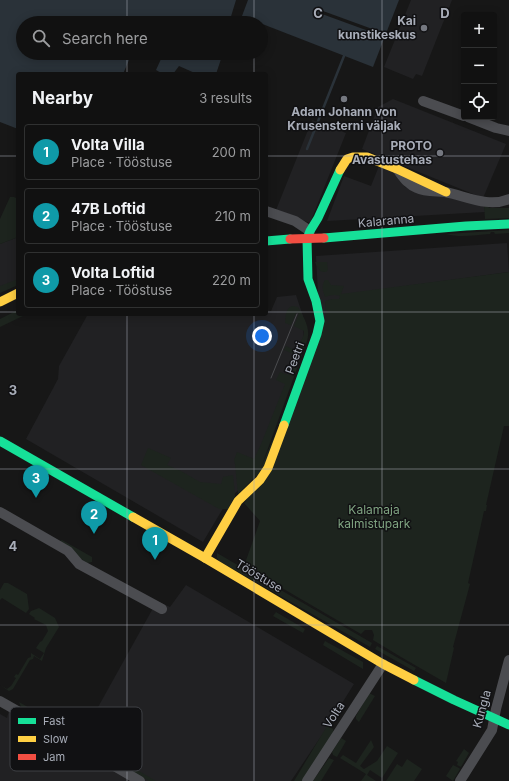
<!DOCTYPE html>
<html lang="en">
<head>
<meta charset="utf-8">
<style>
  :root { --surface:#111; --page:#1a1a1a; --text:#f1f3f6; --muted:#9c9d9f; --line:#303131; --accent:#d93025 }
  body { margin:0; font-family:Inter,sans-serif; background:var(--page); color:var(--text) }
  .controls { position:absolute; right:12px; top:12px; display:grid; overflow:hidden; border-radius:4px; box-shadow:0 2px 10px #0003 }
  .controls button { width:36px; height:36px; display:grid; place-items:center; padding:0; border:0; border-bottom:1px solid var(--line); background:var(--surface); color:var(--text); font:20px sans-serif }
  .you { position:absolute; left:262px; top:336px; width:14px; height:14px; margin:-10px; border:3px solid #fff; border-radius:50%; background:#1a73e8; box-shadow:0 0 0 6px #1a73e833 }
  .badge { display:grid; place-items:center; width:26px; height:26px; border-radius:50%; background:var(--accent); color:#fff; font-size:13px; font-weight:700 }
  .pin { position:absolute; translate:-50% -33px; filter:drop-shadow(0 1px 2px #0008) }
  .pin::after { content:''; position:absolute; top:21px; width:14px; height:12px; background:inherit; clip-path:polygon(0 0,100% 0,50% 100%) }
  .list { margin:0; padding:0; list-style:none }
  h2 { display:flex; justify-content:space-between; align-items:center; height:52px; margin:0; padding:0 16px; font-size:17px }
  h2 small { font-size:13px; font-weight:400; color:var(--muted) }
  .list li { display:grid; grid-template-columns:26px 1fr auto; gap:12px; align-items:center; box-sizing:border-box; height:56px; margin:0 8px 8px; padding:0 8px; border:1px solid var(--line); border-radius:4px }
  .list b { display:block; font-size:15px; white-space:nowrap }
  .list p { margin:0; font-size:13px; white-space:nowrap; color:var(--muted) }
  .list em { font-size:13px; font-style:normal; color:var(--muted) }
  .icon { flex:none; width:22px; height:22px; fill:none; stroke:currentColor; stroke-width:2; stroke-linecap:round; stroke-linejoin:round }
  .map { position:relative; flex:none; width:509px; height:781px; overflow:hidden }
  .search { position:absolute; background:var(--surface); box-shadow:0 2px 10px #0003; left:16px; top:16px; width:252px; height:44px; display:flex; align-items:center; gap:10px; box-sizing:border-box; padding:0 14px; border-radius:22px; color:var(--muted); font-size:15px }
  .panel { position:absolute; background:var(--surface); box-shadow:0 2px 10px #0003; left:16px; top:72px; width:252px; height:244px; border-radius:4px }
  .map>svg:first-child { display:block }
  .built { fill:#212123 }
  .green { fill:#1d241e }
  .water { fill:#2a3239 }
  .pier { fill:#171717 }
  .lines { fill:none; stroke-linecap:round; stroke-linejoin:round }
  .stream { stroke:#2a3239; stroke-width:2.5 }
  .street { stroke:#4b4c50; stroke-width:10 }
  .fast { stroke:#16e098; stroke-width:9 }
  .slow { stroke:#ffcf43; stroke-width:9 }
  .tram { stroke:#4b4c4f; stroke-width:1 }
  .jam-bridge { stroke:#f24e42; stroke-width:9 }
  .grid { fill:none; stroke:#a8adb8; stroke-width:1; stroke-opacity:0.55 }
  .poi-dot { fill:#757880; stroke:#111113; stroke-width:1.5 }
  .labels { text-anchor:middle; stroke-width:3; stroke-linejoin:round; paint-order:stroke }
  .poi-label { font-size:12px; font-weight:bold; fill:#a8adb8; stroke:#111113; text-anchor:end }
  .street-label { font-size:12px; fill:#a8adb8; stroke:#111113 }
  .park-label { font-size:12px; fill:#7fa381; stroke:#111113 }
  .key { fill:#111113; stroke:#3e4045; stroke-width:1 }
  .key-label { font-size:11px; fill:#a8adb8 }
  .grid-label { font-size:13px; text-anchor:middle; font-weight:bold; fill:#a8adb8; stroke:#111113; stroke-width:3; stroke-linejoin:round; paint-order:stroke }
</style>
</head>
<body>
<div class="map">
<svg width="509" height="781" viewBox="0 0 509 781">
  <rect width="100%" height="100%" fill="#171717"/>
  <g class="built">
    <path d="M411 0H452L422 76 416 74 413 79 384 67Z"/>
    <path d="M393 99 506 144 483 198 362 149 378 107Z"/>
    <path d="M312 120 346 133 310 223 276 210Z"/>
    <path d="M379 166 394 171 405 187 420 193 451 196 484 205 485 212 327 221 344 176 371 186Z"/>
    <path d="M18 237V280L0 287V244Z"/>
    <path d="M507 243 509 272 341 295 321 352 316 256Z"/>
    <path d="M296 295 303 316 304 347 258 471 228 500 203 542 26 439 58 379 59 366 88 314H266V310L271 311 277 297Z"/>
    <path d="M186 585 354 684 324 732 291 781H0V714L7 718 10 706 77 745 157 601 170 607Z"/>
  </g>
  <g class="green">
    <path d="M10 197H14L18 199V227L17 228 18 231V237L0 244V219Z"/>
    <path d="M484 205 488 206 489 208H509V218L485 219Z"/>
    <path d="M509 230V233L495 234 494 232H491L490 234C476 235 460 238 446 234Z"/>
    <path d="M315 262H327L328 270 326 272C319 273 317 267 315 262Z"/>
    <path d="M509 272V426H504L486 505H487L486 511H484L468 583 470 584 453 647 454 648 446 683 401 657 373 640 374 635 372 630H365L361 634 244 566 260 521 244 503 246 501 326 318 325 301 332 299H339L340 296C335 294 330 295 325 297 323 291 321 286 325 280H328L331 285 344 286 341 294Z"/>
    <path d="M18 279V285L0 293V286Z"/>
    <path d="M292 306 298 307C304 317 311 329 307 341L259 473 238 494 235 464 234 460 237 452 254 459 261 444 285 384 276 380 280 372 288 375 296 355 284 350 286 346 297 351 304 334V331L294 326 299 313H296L291 325 285 323C286 316 285 309 292 306Z"/>
    <path d="M18 310V314H27L0 327V319Z"/>
    <path d="M148 448 171 458 167 465 181 471 200 482 221 484 223 477 233 475 235 496 228 509H219L141 465Z"/>
    <path d="M62 540 92 557V562L87 563 81 559 60 541Z"/>
    <path d="M217 553 372 643 370 647 219 561 217 558Z"/>
    <path d="M4 583H8L27 594 29 609 26 613 2 598 0 600V590Z"/>
    <path d="M39 608 55 618 59 627 46 648 42 661 34 656 33 659 30 660 13 689 9 691 0 685 7 689 11 686 16 678 14 677 16 674 18 675 28 658 31 657V653L40 659 44 653 36 648 40 642 42 641 48 631 46 625 34 619 35 618 29 614 31 611Z"/>
    <path d="M276 612 305 629 303 633 273 616Z"/>
    <path d="M325 641 363 662V669L323 645Z"/>
    <path d="M377 646 416 668 414 671 375 649Z"/>
    <path d="M369 693 375 696 359 722 356 719V716Z"/>
    <path d="M19 702 73 733 50 724 22 709Z"/>
    <path d="M327 726 333 729 334 733 303 781H294Z"/>
    <path d="M81 737 156 781H149L104 755Z"/>
    <path d="M341 738 346 741 337 757 333 755 332 752Z"/>
    <path d="M371 740 374 747 360 766 364 769 377 761 387 746 398 753 382 778 370 770 367 775 376 781H361L366 774 340 758 343 755 356 763Z"/>
    <path d="M464 749 469 753 461 767 457 765 458 762 456 761Z"/>
    <path d="M329 758 334 760 321 781H313Z"/>
    <path d="M407 759 422 769 414 781H386L397 764 402 767Z"/>
    <path d="M453 765 459 768 460 769 453 781 446 776Z"/>
  </g>
  <g class="water">
    <path d="M0 0H236L229 23H23V53H132L123 74H18V129L0 122Z"/>
    <path d="M248 0H399L373 67 242 16Z"/>
    <path d="M147 53H223L216 74H197L179 66 173 74H163L156 70 161 59Z"/>
  </g>
  <path class="pier" d="M323 11 386 34 385 37 322 14Z"/>
  <g class="lines">
    <path class="stream" d="M307 149 344 56"/>
    <g class="street">
      <path d="M423 101 464 116"/>
      <path d="M468 117 496 128 509 131"/>
      <path d="M397 169C404 178 407 184 417 188 425 192 436 191 445 192 466 196 488 208 509 199"/>
      <path d="M266 211 295 221 310 231"/>
      <path d="M0 512 68 551 79 564 162 609"/>
      <path d="M0 701 44 726 69 746 86 754 97 756 140 781"/>
      <path d="M48 727C72 734 80 738 97 756"/>
      <path d="M307 781 383 664"/>
      <path d="M460 781 492 730 496 709 509 660"/>
    </g>
    <g class="fast">
      <path d="M324 238 466 226 509 224"/>
      <path d="M266 241 290 239"/>
      <path d="M284 425 317 334 320 321 316 301 308 279 307 239 310 231 318 218 340 170"/>
      <path d="M0 441 133 517"/>
      <path d="M414 680 454 700 509 725"/>
    </g>
    <g class="slow">
      <path d="M340 170 347 159 353 157H367L397 169 446 192"/>
      <path d="M0 302 18 293"/>
      <path d="M133 517 205 558 383 664 414 680"/>
      <path d="M205 558 238 501 260 480 268 468 284 425"/>
    </g>
    <path class="tram" d="M271 378 297 314"/>
    <path class="jam-bridge" d="M290 239 324 238"/>
  </g>
  <path class="grid" d="M127 0V23M254 0V23M382 0V781M127 53V74M254 53V74M0 156H18M266 156H509M0 312H18M266 312H509M127 314V781M254 314V781M0 469H509M0 625H509"/>
  <g class="poi-dot">
    <circle cx="424" cy="28" r="4"/>
    <circle cx="344" cy="99" r="4"/>
    <circle cx="440" cy="153" r="4"/>
  </g>
  <g class="labels">
    <g class="poi-label">
      <text x="416" y="25">Kai<tspan x="416" dy="14">kunstikeskus</tspan></text>
      <text x="344" y="116" text-anchor="middle">Adam Johann von<tspan x="344" dy="14">Krusensterni väljak</tspan></text>
      <text x="432" y="150">PROTO<tspan x="432" dy="14">Avastustehas</tspan></text>
    </g>
    <g class="street-label">
      <text transform="translate(386 221) rotate(-5)" y="4">Kalaranna</text>
      <text transform="translate(295 358) rotate(-70)" y="4">Peetri</text>
      <text transform="translate(259 576) rotate(31)" y="4">Tööstuse</text>
      <text transform="translate(482 709) rotate(-75)" y="4">Kungla</text>
      <text transform="translate(334 715) rotate(-57)" y="4">Volta</text>
    </g>
    <g class="park-label">
      <text x="374" y="514">Kalamaja<tspan x="374" dy="14">kalmistupark</tspan></text>
    </g>
  </g>
  <rect x="10" y="707" width="132" height="64" rx="6" class="key"/>
  <rect x="18" y="718" width="18" height="6" fill="#16e098"/>
  <rect x="18" y="736" width="18" height="6" fill="#ffcf43"/>
  <rect x="18" y="754" width="18" height="6" fill="#f24e42"/>
  <g class="key-label">
    <text x="43" y="725">Fast</text>
    <text x="43" y="743">Slow</text>
    <text x="43" y="761">Jam</text>
  </g>
  <g class="grid-label">
    <text x="318" y="18">C</text>
    <text x="445" y="18">D</text>
    <text x="13" y="395">3</text>
    <text x="13" y="551">4</text>
  </g>
</svg>
<div class="controls">
<button>+</button>
<button>−</button>
<button><svg class="icon" aria-label="locate" viewBox="0 0 24 24"><circle cx="12" cy="12" r="6"/><path d="M12 2v4M12 18v4M2 12h4M18 12h4"/></svg></button>
</div>
<div class="you"></div>
<div class="pin badge" style="left:155px;top:560px;background:#0f9aa8">1</div>
<div class="pin badge" style="left:94px;top:534px;background:#0f9aa8">2</div>
<div class="pin badge" style="left:36px;top:498px;background:#0f9aa8">3</div>
<div class="search"><svg class="icon" aria-label="search" viewBox="0 0 24 24"><circle cx="10" cy="10" r="6"/><path d="M15 15l6 6"/></svg>Search here</div>
<section class="panel">
<h2>Nearby<small>3 results</small></h2>
<ul class="list">
<li><span class="badge" style="background:#0f9aa8">1</span><div><b>Volta Villa</b><p>Place · Tööstuse</p></div><em>200 m</em></li>
<li><span class="badge" style="background:#0f9aa8">2</span><div><b>47B Loftid</b><p>Place · Tööstuse</p></div><em>210 m</em></li>
<li><span class="badge" style="background:#0f9aa8">3</span><div><b>Volta Loftid</b><p>Place · Tööstuse</p></div><em>220 m</em></li>
</ul>
</section>
</div>
</body>
</html>
